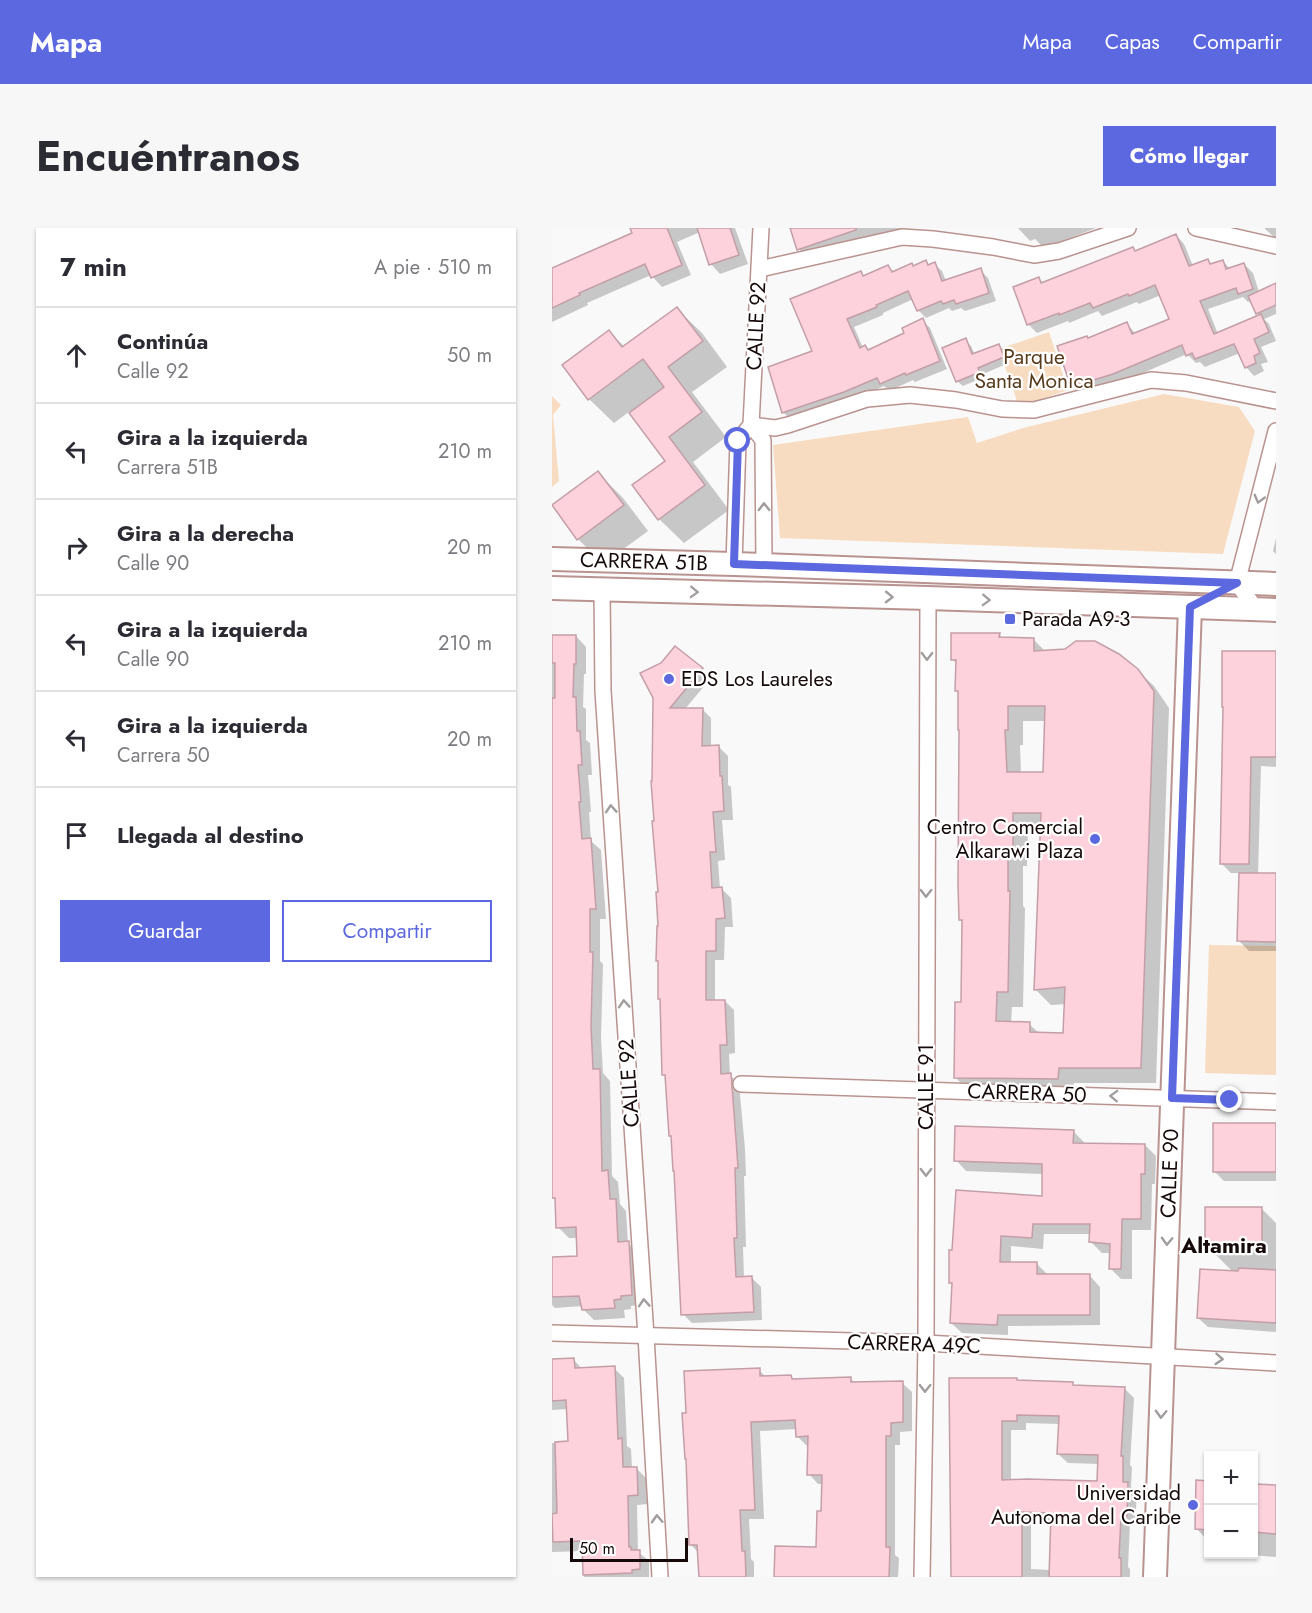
<!DOCTYPE html>
<html lang="es">
<head>
<meta charset="utf-8">
<style>
  :root { --surface:#fff; --page:#f7f7f7; --text:#2b2b33; --muted:#7c7c81; --line:#e1e1e2; --accent:#5c68df }
  body { margin:0; font-family:Jost,sans-serif; background:var(--page); color:var(--text) }
  .controls { position:absolute; right:18px; bottom:18px; display:grid; overflow:hidden; border-radius:0px; box-shadow:0 2px 4px #0004 }
  .controls button { width:54px; height:54px; display:grid; place-items:center; padding:0; border:0; border-bottom:2px solid var(--line); background:var(--surface); color:var(--text); font:30px sans-serif }
  .scale { position:absolute; left:18px; bottom:15px; width:118px; box-sizing:border-box; padding-left:6px; border:3px solid #160909; border-top:0; font-size:16px; line-height:21px; white-space:nowrap; color:#160909; -webkit-text-stroke:4px #fff; paint-order:stroke }
  .stop { position:absolute; width:18px; height:18px; margin:-14px; border:4px solid #5c68df; border-radius:50%; background:#fff }
  .stop.end { background:#5c68df; border-color:#fff; box-shadow:0 2px 6px #0008 }
  .list { margin:0; padding:0; list-style:none }
  h2 { display:flex; justify-content:space-between; align-items:center; height:78px; margin:0; padding:0 24px; font-size:26px }
  h2 small { font-size:20px; font-weight:400; color:var(--muted) }
  .list li { display:grid; grid-template-columns:39px 1fr auto; gap:18px; align-items:center; box-sizing:border-box; height:96px; padding:0 24px; border-top:2px solid var(--line) }
  .list b { display:block; font-size:22px; white-space:nowrap }
  .list p { margin:0; font-size:20px; white-space:nowrap; color:var(--muted) }
  .list em { font-size:20px; font-style:normal; color:var(--muted) }
  .actions { display:flex; gap:12px; padding:18px 24px }
  .actions a { flex:1; padding:14px 0; border:2px solid var(--accent); border-radius:0px; text-align:center; font-size:21px; color:var(--accent) }
  .actions .main { background:var(--accent); color:#fff }
  .icon { flex:none; width:33px; height:33px; fill:none; stroke:currentColor; stroke-width:2; stroke-linecap:round; stroke-linejoin:round }
  .map { position:relative; flex:none; width:724px; height:1349px; overflow:hidden; border-radius:0px }
  header { display:flex; align-items:center; gap:36px; box-sizing:border-box; height:84px; padding:0 30px; background:var(--accent); color:#fff }
  header strong { font-size:28px }
  nav { display:flex; gap:33px; margin-inline-start:auto; font-size:21px }
  .intro { display:flex; align-items:center; justify-content:space-between; box-sizing:border-box; height:144px; padding:0 36px }
  h1 { margin:0; font-size:42px }
  .button { padding:15px 27px; border-radius:0px; background:var(--accent); color:#fff; font-size:21px; font-weight:700 }
  main { display:flex; gap:36px; padding:0 36px }
  aside { flex:1; background:var(--surface); border-radius:0px; box-shadow:0 2px 4px #0004 }
  .map>svg:first-child { display:block }
  .green { fill:#f8dcc1 }
  .shadow { fill:#0003; fill-rule:evenodd }
  .building { fill:#fdd2dd; stroke:#c39ea7; stroke-width:1.5; fill-rule:evenodd }
  .lines { fill:none; stroke-linecap:round; stroke-linejoin:round }
  .street-casing { stroke:#b99390; stroke-width:18 }
  .secondary-casing { stroke:#b99390; stroke-width:26 }
  .street { stroke:#fff; stroke-width:15 }
  .secondary { stroke:#fff; stroke-width:22 }
  .oneway { stroke:#a29d9d }
  .route { stroke:#5c68df; stroke-width:8 }
  .poi-dot { fill:#5c68df; stroke:#fff; stroke-width:2 }
  .labels { text-anchor:middle; stroke-width:4.5; stroke-linejoin:round; paint-order:stroke }
  .street-label { font-size:21px; fill:#160909; stroke:#fff }
  .park-label { font-size:21px; fill:#583b1c; stroke:#fff }
  .poi-label { font-size:21px; fill:#160909; stroke:#fff; text-anchor:start }
  .neighbourhood-label { font-size:22px; font-weight:bold; fill:#160909; stroke:#fff }
</style>
</head>
<body>
<header>
<strong>Mapa</strong>
<nav><a>Mapa</a><a>Capas</a><a>Compartir</a></nav>
</header>
<div class="intro"><h1>Encuéntranos</h1><a class="button">Cómo llegar</a></div>
<main>
<aside>
<h2>7 min<small>A pie · 510 m</small></h2>
<ul class="list">
<li><svg class="icon" aria-label="ahead" viewBox="0 0 24 24"><path d="M12 20V5M6 11l6-6 6 6"/></svg><div><b>Continúa</b><p>Calle 92</p></div><em>50 m</em></li>
<li><svg class="icon" aria-label="left" viewBox="0 0 24 24"><path d="M17 20v-9H6M10 6l-5 5 5 5"/></svg><div><b>Gira a la izquierda</b><p>Carrera 51B</p></div><em>210 m</em></li>
<li><svg class="icon" aria-label="right" viewBox="0 0 24 24"><path d="M7 20v-9h11M14 6l5 5-5 5"/></svg><div><b>Gira a la derecha</b><p>Calle 90</p></div><em>20 m</em></li>
<li><svg class="icon" aria-label="left" viewBox="0 0 24 24"><path d="M17 20v-9H6M10 6l-5 5 5 5"/></svg><div><b>Gira a la izquierda</b><p>Calle 90</p></div><em>210 m</em></li>
<li><svg class="icon" aria-label="left" viewBox="0 0 24 24"><path d="M17 20v-9H6M10 6l-5 5 5 5"/></svg><div><b>Gira a la izquierda</b><p>Carrera 50</p></div><em>20 m</em></li>
<li><svg class="icon" aria-label="arrive" viewBox="0 0 24 24"><path d="M6 21V4h12l-3 4 3 4H6"/></svg><div><b>Llegada al destino</b></div></li>
</ul>
<div class="actions"><a class="main">Guardar</a><a>Compartir</a></div>
</aside>
<div class="map">
<svg width="724" height="1349" viewBox="0 0 724 1349">
  <rect width="100%" height="100%" fill="#f9f9f9"/>
  <g class="green">
    <path d="M497 104 516 162 467 179 447 121Z"/>
    <path d="M612 166 687 179 703 203 671 326 228 310 221 217 416 189 425 215 471 200Z"/>
    <path d="M0 168 9 177 1 187 7 253 0 259Z"/>
    <path d="M657 717 724 718V847L653 845Z"/>
  </g>
  <g class="shadow">
    <path d="M79 0H183L196 36 168 46 159 36 148 4 125 14 139 47 110 59 99 47 35 75 36 77 0 94V42L82 5Z"/>
    <path d="M243 0H356L255 29 247 21Z"/>
    <path d="M466 0H544L492 20 483 11 478 13Z"/>
    <path d="M713 0H724V11L713 1Z"/>
    <path d="M624 7 632 16 641 38 656 33 660 37 671 33 678 41 692 36 701 45 707 64 724 57V86L712 91 717 96 724 113 709 119 716 134 709 136 712 143 702 148 694 139 688 125 653 139 648 134 644 135 635 126 570 154 528 167 520 158 575 96 584 106 619 91 609 67 587 76 585 74 550 88 546 83 517 95 516 93 485 105 476 96 487 51 491 55 581 21 584 24ZM691 69 696 74 700 73 707 88 666 106 656 81Z"/>
    <path d="M374 34 378 38 382 36 390 43 394 53 428 42 436 50 444 73 413 83 409 80 400 83 397 80 374 90 366 82 361 71 331 85V87L302 99 311 120 313 119 317 123 354 106 370 92 378 100 395 141 363 154 361 152 337 163 332 158 300 172 239 192 231 184 262 124 309 45 313 49 336 38 342 44 362 39Z"/>
    <path d="M125 81 150 105 175 139 140 164 174 209 141 234 177 282 132 315 107 291 115 233 78 183 62 195 37 171 57 104 73 119Z"/>
    <path d="M413 112 419 118 423 127 446 117 452 123 457 135 431 146 432 149 411 158 405 153Z"/>
    <path d="M46 245 71 270 96 303 51 336 26 311 1 278Z"/>
    <path d="M724 310V326L721 323Z"/>
    <path d="M447 406 451 411H481L494 424 585 442 602 458 617 480 604 855H522L521 866 419 865 404 850 410 776 411 694 408 691 407 465 405 462V436L401 432ZM471 493H494L492 546H469L468 517H471ZM476 600H490L484 762 499 777 514 776 513 806 487 805 477 796 459 795 460 779H471L473 680 471 678V638H475Z"/>
    <path d="M24 408 34 419V446H32L31 479 34 481V512L38 515 40 547H36L39 584H37L39 613 49 622 54 691H48V733L51 736 49 810 51 845 58 853 60 948 66 954 68 976 74 983 76 1015 87 1026 90 1077 79 1078V1081L72 1082 73 1090 42 1092 31 1081V1078L3 1080 0 1077V1031L27 1029 26 1010H17L6 999 5 973 0 969V409Z"/>
    <path d="M123 421 150 441 159 450 133 481H150L159 490V519H167L176 528V557L179 559 181 592H170L173 632 166 633 168 661H170L179 670 181 699H173L172 732H163V774L173 773 182 782 183 825 177 826 178 847 187 856 193 921 194 948H192L194 1019H191L192 1050H200L209 1059 210 1092 140 1095 131 1086 121 910 118 907 114 849 112 846 108 735 106 733 110 437Z"/>
    <path d="M724 425V539L709 538 706 647H724V723H697L687 713 688 645H679L669 635Z"/>
    <path d="M724 897V953H672L662 943Z"/>
    <path d="M521 903 532 914V917H593L604 928 603 956H600L599 1002H580V1051H569L558 1040 559 1025H550L539 1014V1006H492L491 1021 459 1018V1035H484L495 1046 538 1048 548 1059V1097L456 1098V1107L410 1105 399 1095 401 1057 398 1054 491 969 492 946 414 943 404 932Z"/>
    <path d="M710 981 724 995V1104L656 1099 646 1090 682 1045 654 1017Z"/>
    <path d="M0 1132H22L31 1142 62 1140 72 1150 75 1218 79 1221 80 1240H84L94 1250 95 1276 85 1277 86 1324 97 1333V1349H32L31 1323 0 1324V1215L17 1214 16 1181 0 1182Z"/>
    <path d="M207 1142 214 1149 239 1148 243 1153 299 1151 304 1156 350 1155 360 1164V1203L348 1204V1217H343V1327L347 1330 346 1349H225L266 1320 271 1284V1256H266L257 1246V1218H255L245 1208V1201L208 1203 212 1291H197L199 1331 202 1334V1349H148L147 1325 139 1317Z"/>
    <path d="M398 1151 520 1156 524 1159 573 1161 582 1170 578 1237 580 1239 579 1259 585 1265 583 1296H578L576 1339 578 1341V1349H400ZM474 1195 508 1196 506 1226 516 1235 547 1236 546 1254 459 1253V1202H474ZM479 1293 501 1294 498 1342 479 1341Z"/>
    <path d="M656 1255V1313L644 1300Z"/>
    <path d="M702 1257 724 1258V1329L687 1326H702Z"/>
  </g>
  <g class="building">
    <path d="M78 0H115L130 37 99 50 93 36 27 65 28 67 0 80V40L80 5Z"/>
    <path d="M145 0H178L187 27 157 37Z"/>
    <path d="M238 0H304V2L245 22Z"/>
    <path d="M624 6 637 38 656 31 658 36 671 32 674 41 692 35 701 61 686 66 684 60 648 73 662 106 709 86 717 104 702 111 708 125 702 128 704 135 693 140 682 116 643 131 640 125 634 128 630 117 561 146 519 159 505 118 535 108 536 110 575 94 580 106 617 91 603 57 577 68 576 66 541 80 538 75 507 87V85L475 97 461 59 487 49 489 55 581 19 583 23Z"/>
    <path d="M374 32 376 37 383 34 390 53 429 40 437 65 404 76 402 72 391 76 389 73 365 83 356 63 324 77 325 79 295 91 308 120 313 117 316 122 352 105 350 100 371 90 388 133 354 147 353 145 328 156 325 150 292 164 230 185 216 139 260 123 238 71 309 43 311 48 336 37 340 44 360 35 361 38Z"/>
    <path d="M724 55V77L704 86 696 68Z"/>
    <path d="M125 79 151 113 116 139 150 184 117 209 153 257 106 292 80 257 113 233 77 185 112 159 91 131 36 172 10 137 57 102 70 119Z"/>
    <path d="M414 110 420 126 447 116 452 129 426 140 428 144 404 154 390 120Z"/>
    <path d="M46 243 72 277 25 312 0 277Z"/>
    <path d="M399 405H448L447 409 482 410V423L513 421 524 413H543L567 426 586 441 602 463 589 840H507L506 851 402 850 403 774H409L410 692H407L406 657 407 502H406V463H403L404 432H399ZM456 478H493L491 544H455L453 502H456ZM461 585H489L482 762 513 759 511 805 478 804V794L444 793 445 764H456L458 663H456V623H461Z"/>
    <path d="M0 407H24V436H22L21 469H24L25 503H28L30 537H26L29 574H27L30 611 39 610 44 681H38V724H41L39 798 41 841H48L50 943 56 942 58 971H64L66 1014 77 1013 80 1067 69 1068V1071L62 1072 63 1080 30 1082 27 1068 0 1069V1029L25 1028 24 999 4 1000 3 970H0V470H3V435H0Z"/>
    <path d="M123 418 151 440 118 480H151L150 518 167 517 168 548H170L172 583 161 584 164 624H158L160 660 170 659 173 690 164 691V723H154V772H173L175 817H168L169 846 179 845 184 911 186 940H183L185 1010H182L184 1049 200 1048 202 1084 129 1087 122 943H121L119 908H117L113 847H110L108 771H106V733H104L105 698H106L104 664H106L100 593H102L99 553H100L101 470 88 445 109 435Z"/>
    <path d="M670 423H724V529H699L697 636H668L671 479H670Z"/>
    <path d="M687 645H724V714L685 713Z"/>
    <rect x="661" y="895" width="63" height="49"/>
    <path d="M403 898 522 902 521 915 593 916V946H589V991H570L569 1041H557L558 1016 537 1014 538 996H481L480 1010 449 1008 448 1034H485V1046H538V1087H446L445 1097 398 1095 400 1055H397V1022H400L404 962 490 968V936L402 933Z"/>
    <rect x="653" y="979" width="57" height="39"/>
    <path d="M687 1040 724 1042V1095L645 1090 648 1041 686 1043Z"/>
    <path d="M22 1130 23 1140 63 1138 66 1211 70 1210 71 1239H85L86 1267 76 1268 77 1319H79V1322H88V1341L80 1342V1345L31 1347 30 1313 1 1314 0 1286 5 1285 3 1214 16 1213 14 1172 0 1173V1131Z"/>
    <path d="M208 1140V1148L239 1147 240 1151 299 1149V1154L351 1153V1194L339 1195V1208H334V1319H338L337 1349H222L223 1318 264 1319 265 1283H269L270 1247H255L256 1208 244 1209 243 1192 199 1194 203 1282H188L190 1323H193L194 1349H147L145 1317H137L134 1231H133L130 1185H134L132 1143Z"/>
    <path d="M397 1150H465V1152L521 1154V1157L573 1159 569 1228H571V1254H576L575 1288H569L567 1330H569V1349H497L499 1285 470 1284V1349H399ZM465 1187 507 1188 505 1226 546 1227 545 1253 475 1251 450 1252V1193H465Z"/>
    <path d="M644 1252 657 1253V1302L643 1301Z"/>
    <path d="M702 1256 724 1257V1306L702 1304Z"/>
  </g>
  <g class="lines">
    <g class="street-casing">
      <g id="street">
        <path d="M644 0 724 18"/>
        <path d="M208 41 350 9 381 11 441 19 482 27 507 23 576 0"/>
        <path d="M199 197 223 200 236 197 315 171 358 167 404 172 450 181 482 182 599 152 634 155 724 173"/>
        <path d="M199 197 211 212 212 337"/>
        <path d="M182 336 186 213 199 197 209 0"/>
        <path d="M50 361 51 463 94 1108 108 1349"/>
        <path d="M704 381 685 355 724 203"/>
        <path d="M189 856 724 874"/>
        <path d="M0 1105 374 1115 724 1135"/>
        <path d="M370 1349 374 1115 376 370"/>
      </g>
    </g>
    <g class="secondary-casing">
      <g id="secondary">
        <path id="s1" d="M0 331 182 336 724 356"/>
        <path d="M0 360 376 370 724 382"/>
        <path id="s2" d="M603 1349 638 379"/>
      </g>
    </g>
    <use href="#street" class="street"/>
    <use href="#secondary" class="secondary"/>
  </g>
  <defs><path id="oneway-chevron" d="M-2-3.5L2.5 0L-2 3.5" fill="none" stroke-width="1.6" stroke-linecap="round" stroke-linejoin="round" transform="scale(1.5)"/></defs>
  <g class="oneway">
    <use href="#oneway-chevron" transform="translate(707 271) rotate(105)"/>
    <use href="#oneway-chevron" transform="translate(212 279) rotate(-91)"/>
    <use href="#oneway-chevron" transform="translate(142 364) rotate(2)"/>
    <use href="#oneway-chevron" transform="translate(337 369) rotate(1)"/>
    <use href="#oneway-chevron" transform="translate(434 372) rotate(2)"/>
    <use href="#oneway-chevron" transform="translate(375 428) rotate(90)"/>
    <use href="#oneway-chevron" transform="translate(59 581) rotate(-94)"/>
    <use href="#oneway-chevron" transform="translate(374 665) rotate(90)"/>
    <use href="#oneway-chevron" transform="translate(72 776) rotate(-94)"/>
    <use href="#oneway-chevron" transform="translate(562 868) rotate(-178)"/>
    <use href="#oneway-chevron" transform="translate(374 944) rotate(90)"/>
    <use href="#oneway-chevron" transform="translate(615 1013) rotate(92)"/>
    <use href="#oneway-chevron" transform="translate(92 1075) rotate(-94)"/>
    <use href="#oneway-chevron" transform="translate(667 1131) rotate(4)"/>
    <use href="#oneway-chevron" transform="translate(373 1160) rotate(91)"/>
    <use href="#oneway-chevron" transform="translate(609 1186) rotate(92)"/>
    <use href="#oneway-chevron" transform="translate(105 1291) rotate(-93)"/>
  </g>
  <g class="lines">
    <path class="route" d="M186 213 182 336 685 355 638 379 620 870 678 872"/>
  </g>
  <g class="poi-dot">
    <rect x="452" y="385" width="12" height="12" rx="3"/>
    <circle cx="117" cy="451" r="6"/>
    <circle cx="543" cy="611" r="6"/>
    <circle cx="641" cy="1277" r="6"/>
  </g>
  <g class="labels">
    <g class="street-label">
      <text transform="translate(204 98) rotate(-87)" y="7">CALLE 92</text>
      <text dy="7" stroke="none"><textPath href="#s1" startOffset="92">CARRERA 51B</textPath></text>
      <text transform="translate(77 855) rotate(-94)" y="7">CALLE 92</text>
      <text transform="translate(374 859) rotate(-90)" y="7">CALLE 91</text>
      <text transform="translate(475 865) rotate(2)" y="7">CARRERA 50</text>
      <text dy="7" stroke="none"><textPath href="#s2" startOffset="404">CALLE 90</textPath></text>
      <text transform="translate(362 1116) rotate(2)" y="7">CARRERA 49C</text>
    </g>
    <g class="park-label">
      <text x="482" y="136">Parque<tspan x="482" dy="24">Santa Monica</tspan></text>
    </g>
    <g class="poi-label">
      <text x="470" y="398">Parada A9-3</text>
      <text x="129" y="458">EDS Los Laureles</text>
      <text x="531" y="606" text-anchor="end">Centro Comercial<tspan x="531" dy="24">Alkarawi Plaza</tspan></text>
      <text x="629" y="1272" text-anchor="end">Universidad<tspan x="629" dy="24">Autonoma del Caribe</tspan></text>
    </g>
    <g class="neighbourhood-label">
      <text x="672" y="1025">Altamira</text>
    </g>
  </g>
</svg>
<div class="controls">
<button>+</button>
<button>−</button>
</div>
<div class="scale">50 m</div>
<div class="stop" style="left:186px;top:213px"></div>
<div class="stop end" style="left:678px;top:872px"></div>
</div>
</main>
</body>
</html>
